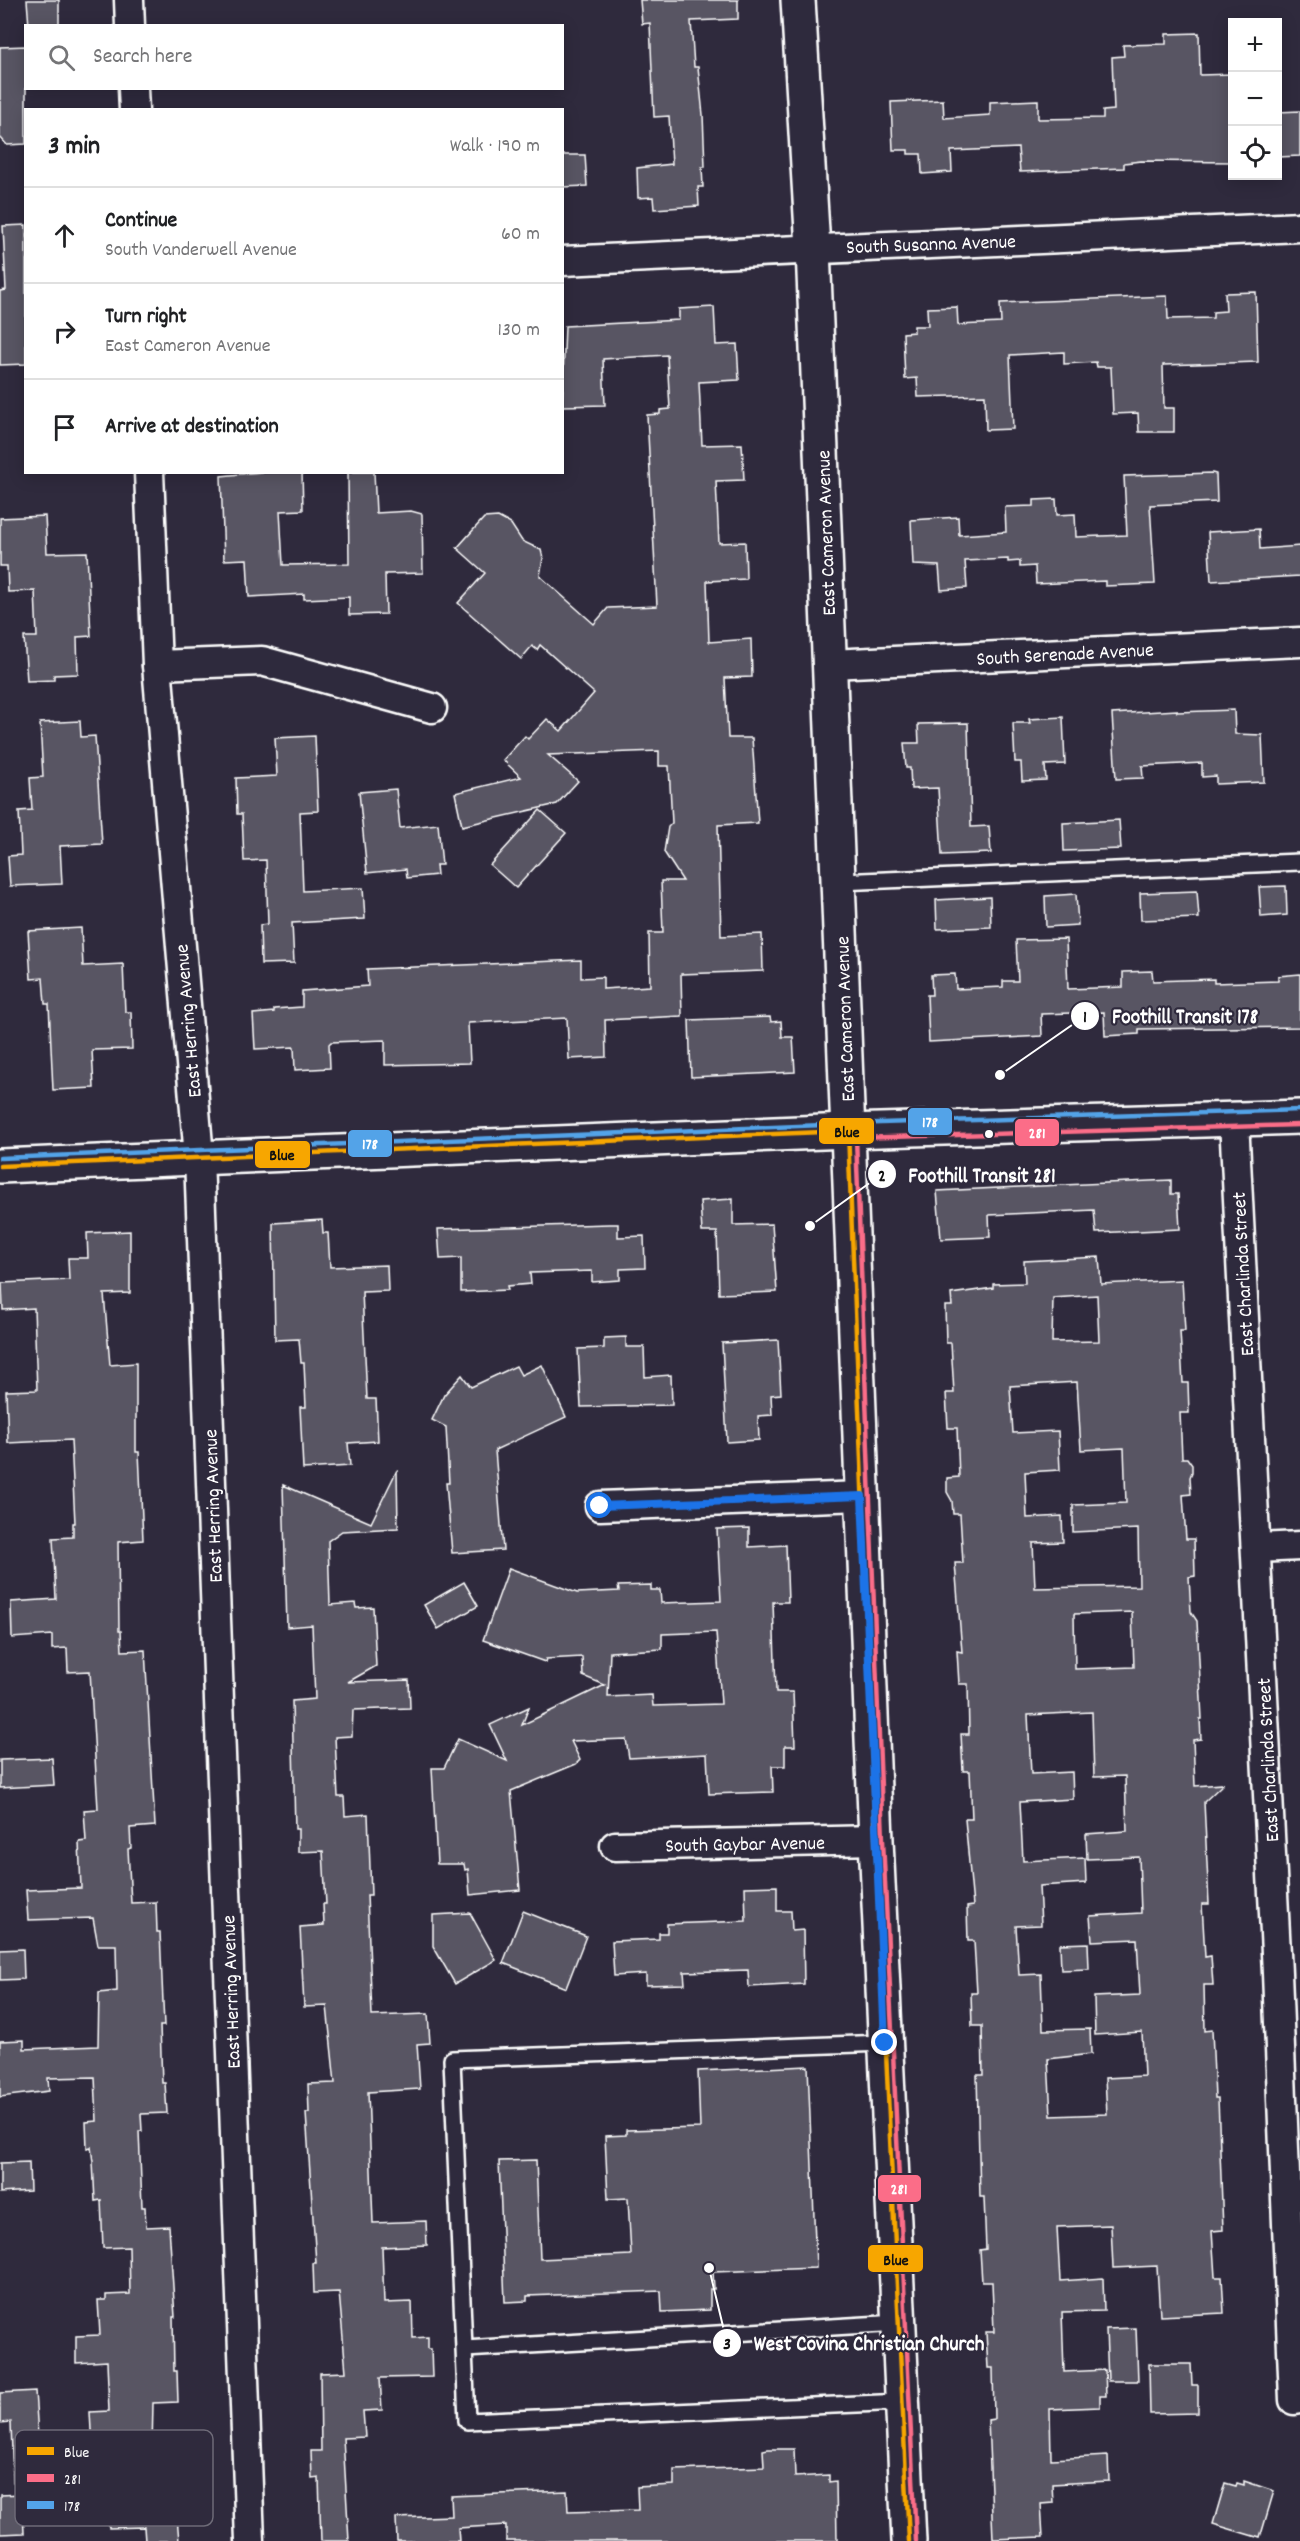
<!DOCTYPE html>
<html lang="en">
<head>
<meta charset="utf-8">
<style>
  :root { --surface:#fff; --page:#f2f2f2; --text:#202124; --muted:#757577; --line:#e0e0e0 }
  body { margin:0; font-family:Dekko,sans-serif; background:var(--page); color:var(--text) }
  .controls { position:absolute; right:18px; top:18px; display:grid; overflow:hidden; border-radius:0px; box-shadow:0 3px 15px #0003 }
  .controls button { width:54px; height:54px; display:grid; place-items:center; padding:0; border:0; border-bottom:2px solid var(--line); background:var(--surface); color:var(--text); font:30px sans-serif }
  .stop { position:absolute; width:18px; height:18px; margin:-14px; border:4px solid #1a73e8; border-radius:50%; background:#fff }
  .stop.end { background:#1a73e8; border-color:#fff; box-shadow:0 2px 6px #0008 }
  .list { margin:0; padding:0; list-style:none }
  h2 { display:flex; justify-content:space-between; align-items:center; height:78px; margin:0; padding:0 24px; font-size:26px }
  h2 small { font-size:20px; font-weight:400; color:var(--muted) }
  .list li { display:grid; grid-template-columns:39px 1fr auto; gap:18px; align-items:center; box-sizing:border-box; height:96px; padding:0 24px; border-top:2px solid var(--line) }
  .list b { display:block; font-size:22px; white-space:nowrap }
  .list p { margin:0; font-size:20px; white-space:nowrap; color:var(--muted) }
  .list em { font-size:20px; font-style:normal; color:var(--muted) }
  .icon { flex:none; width:33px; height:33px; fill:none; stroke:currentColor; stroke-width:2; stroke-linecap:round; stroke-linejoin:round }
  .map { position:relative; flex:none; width:1300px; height:2541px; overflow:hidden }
  .search { position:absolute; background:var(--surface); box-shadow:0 3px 15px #0003; left:24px; top:24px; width:540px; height:66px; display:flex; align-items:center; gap:15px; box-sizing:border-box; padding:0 21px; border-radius:0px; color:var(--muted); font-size:22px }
  .panel { position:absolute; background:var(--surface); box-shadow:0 3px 15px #0003; left:24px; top:108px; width:540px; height:366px; border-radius:0px }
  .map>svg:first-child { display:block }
  .building { fill:#595564; stroke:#fff; stroke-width:1.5; fill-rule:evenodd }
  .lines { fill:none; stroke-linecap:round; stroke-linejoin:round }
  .lane-casing { stroke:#fff; stroke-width:20 }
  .street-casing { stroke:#fff; stroke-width:33 }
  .secondary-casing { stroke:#fff; stroke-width:38 }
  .lane { stroke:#2f2a3d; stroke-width:15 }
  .street { stroke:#2f2a3d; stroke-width:28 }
  .secondary { stroke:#2f2a3d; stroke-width:33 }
  .bus-1-casing { stroke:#2f2a3d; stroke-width:9 }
  .bus-2-casing { stroke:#2f2a3d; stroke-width:9 }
  .bus-3-casing { stroke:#2f2a3d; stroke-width:9 }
  .bus-1 { stroke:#f7a600; stroke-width:4.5 }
  .bus-2 { stroke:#fb6d88; stroke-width:4.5 }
  .bus-3 { stroke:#53a3e8; stroke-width:4.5 }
  .route { stroke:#1a73e8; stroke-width:8 }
  .bus-dot { fill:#fff; stroke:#2f2a3d; stroke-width:2 }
  .labels { text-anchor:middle; stroke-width:4.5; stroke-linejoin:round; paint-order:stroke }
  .street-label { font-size:20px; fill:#fff; stroke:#2f2a3d }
  .key { fill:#2f2a3d; stroke:#6d6a77; stroke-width:1.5 }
  .key-label { font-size:16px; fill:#fff }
  .leader { fill:none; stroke:#fff; stroke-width:2 }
  .callout-dot { fill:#fff; stroke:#2f2a3d; stroke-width:2 }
  .mark-label { font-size:18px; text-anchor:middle; font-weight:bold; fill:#111 }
  .callout-label { font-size:21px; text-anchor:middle; font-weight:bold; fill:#fff; stroke:#2f2a3d; stroke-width:4.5; stroke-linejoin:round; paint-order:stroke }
  .line-badge { stroke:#2f2a3d; stroke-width:2 }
  .badge-label { font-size:16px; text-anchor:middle; font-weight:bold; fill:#fff }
  .pale-badge-label { font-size:16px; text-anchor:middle; font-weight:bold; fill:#111 }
</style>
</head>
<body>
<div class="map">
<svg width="1300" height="2541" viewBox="0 0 1300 2541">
  <rect width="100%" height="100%" fill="#2f2a3d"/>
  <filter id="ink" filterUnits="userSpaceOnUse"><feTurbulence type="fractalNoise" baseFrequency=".0167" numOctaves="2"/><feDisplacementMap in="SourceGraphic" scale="12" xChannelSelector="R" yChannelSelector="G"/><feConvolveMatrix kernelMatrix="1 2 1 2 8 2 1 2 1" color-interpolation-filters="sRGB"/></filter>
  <g filter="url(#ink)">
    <g class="building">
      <path d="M27 0H59V26H29Z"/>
      <path d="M640 0H738V19L691 21 694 67H698L703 115 705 167H702L703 187H698L699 206 654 209 653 197 638 198 637 168 672 164 669 116 654 117 650 23 642 24Z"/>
      <path d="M1199 33 1200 75 1233 74V162L1141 161 1124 163V168L1020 172 1018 148 951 151 952 172 922 174 921 154H908V150H893L891 102 943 100 944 118 990 115V102L1038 100V119L1103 118V111L1114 110 1112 57 1124 56 1123 45 1166 44V34Z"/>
      <path d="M26 46V144L7 145 0 137V47Z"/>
      <path d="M1300 111V156L1278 157V112Z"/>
      <path d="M562 155H585L587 186 562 187Z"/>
      <path d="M26 225V364L0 365V291L6 290 3 226Z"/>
      <path d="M1256 292 1258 362 1163 365 1164 408H1174V432H1139L1138 413 1113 414 1111 367H1097L1096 362 1064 364V352L1010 355 1013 429 986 430 985 395 918 397 917 378 905 379 903 333 914 332V326H928L927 308 957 307 958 325 1001 323 1000 303 1167 296 1168 319 1213 318V312L1226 311 1225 293Z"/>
      <path d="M714 307 716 345 737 344 739 380 699 382 702 445 742 444 744 480 716 481 719 543 745 542 746 579 707 581 709 642 751 639 752 677 725 678 728 738H752L758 823 718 825 721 936 762 934 763 971 681 974 682 1016 605 1020 606 1057 569 1059 567 1018 468 1023 470 1063 385 1065V1040L331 1042 329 1044 330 1068 295 1070 294 1047 255 1049 253 1014 274 1012V1009L302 1007V991L368 986 367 969 581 960V978L603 977V989L650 986 649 933H663L661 881H683L664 852 668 827 672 823 669 766H659V751L548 755 578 781 557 804 462 826 455 793 521 777 503 760 525 736 528 739 547 719 561 731 594 693 540 645 537 650 532 646 521 659 458 603 485 573 457 548 484 518 498 517 511 524 522 541 541 550 543 558 540 576 594 624 608 608 657 606 647 415 660 414V410L670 409 667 355 603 359 605 405 562 406 565 326 679 320V309Z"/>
      <path d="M262 472H302L303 510 280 511 283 565 349 564 348 472H374L376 513 411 511 422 514 423 573 385 574 386 614 349 615V597L304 599V594L249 597 247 559 224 560 221 476Z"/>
      <path d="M1212 473 1216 474 1217 502 1150 505 1155 584 1105 586V581L1036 584 1035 566 1020 567V561L1008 562V559L965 561 967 588 941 590 939 566 913 565 911 520 958 517 959 535 1006 532 1005 507 1034 506V500L1056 499 1057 515 1075 514 1076 537 1127 535 1124 476Z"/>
      <path d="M45 516 47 553 87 552 91 636 77 637 78 674 54 675V680L27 681 24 637H37L35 591 8 592 7 566H0V518Z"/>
      <path d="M1259 529 1260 549 1300 546V576L1211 581 1208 532Z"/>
      <path d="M1177 710V712L1234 710 1235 734 1262 735 1264 782 1216 784V776L1202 777V763L1142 766 1143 778 1116 779 1112 714Z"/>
      <path d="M1063 717 1065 764 1045 765 1046 780 1022 781 1021 762H1015L1013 723H1030L1029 719Z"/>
      <path d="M80 721 81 737 95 736 102 844 60 846 62 884 10 886 8 856 21 855 19 811 32 810 30 778 43 777 40 723Z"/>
      <path d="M968 723 971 827 989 826 991 853 942 855 938 788 911 789 910 768H906L904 743H919L918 724Z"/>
      <path d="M315 736 318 811 300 812 303 891 363 888 365 919 292 923 294 963 261 964 260 925 268 924 266 860 244 861 242 814H237L236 778 277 776 275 738Z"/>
      <path d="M396 789 400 828 438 824 442 865H436L437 875 407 878 406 869 367 873 359 792Z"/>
      <path d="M540 810 566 833 516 888 490 865Z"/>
      <path d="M1119 820 1121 849 1064 851 1063 823Z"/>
      <path d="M1286 886 1287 915 1261 917 1259 887Z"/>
      <path d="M1197 891 1199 918 1141 920 1140 893Z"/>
      <path d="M1076 894 1078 925 1046 927 1045 896Z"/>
      <path d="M990 897 991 927 937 929 936 900Z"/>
      <path d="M81 928 83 966 123 964 125 1012H131L132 1049 92 1050 94 1088 53 1090 49 1004H45L43 978 31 979 28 931Z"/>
      <path d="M1066 939 1068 989 1123 987V972L1152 971 1153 981 1214 979V983L1278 981V976L1300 974V1027L1139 1029V1034L1105 1036 1104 1012 1041 1014 1042 1036 929 1042 927 995H932L931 975 955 974 956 989 1003 987V981H1018L1016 940Z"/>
      <path d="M770 1017 771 1022 781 1021 782 1037H793L795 1072 691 1077 689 1020Z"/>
      <path d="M1171 1180V1194H1178L1180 1229 1096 1233 1094 1210 989 1215 990 1237 941 1239 937 1191Z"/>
      <path d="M733 1199V1225L772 1224 777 1292 719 1294 717 1232H702L700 1201Z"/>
      <path d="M322 1220 323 1233H328L330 1267 387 1265 388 1291 362 1292 367 1399H376L378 1441 348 1443 350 1466 303 1469 300 1407H306L304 1363H301L299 1339 275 1340 273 1223Z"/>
      <path d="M609 1224H618V1237L644 1236 645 1268 620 1269V1280L592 1282V1271L530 1273 531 1284 507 1286 508 1290 461 1292V1258L440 1259 438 1229Z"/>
      <path d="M130 1231V1293L104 1294 110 1365 136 1363V1452H139L143 1540 118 1542 119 1631H121L122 1651 145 1650 155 1826 130 1828 131 1848 128 1849 131 1903 156 1902 157 1932H160L164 2026H160L162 2083H165L167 2113 141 2114 142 2131H139L142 2207H145L146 2227 169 2226 175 2317H173L174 2371H177L178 2402 153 2403 152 2448 148 2449 152 2518 177 2517 179 2541H145L144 2527 109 2528 108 2501 80 2502 78 2467 93 2466 90 2412 109 2411 107 2361 76 2363V2336L100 2335 98 2300H106V2295L130 2294 129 2247 103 2248 101 2200 95 2201 93 2162 91 2147 87 2148 86 2122 97 2121 95 2077 48 2078 49 2091 0 2097V2041L24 2040V2049L98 2046 99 1993 117 1991 116 1945H98L93 1918 28 1920 26 1890 81 1888 79 1842 86 1841 84 1810 98 1809 90 1671 68 1672 67 1648 52 1649V1635L12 1638 11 1602 56 1599 53 1538 73 1537V1523H75L71 1440 8 1443 6 1391 37 1390 34 1308 3 1310 2 1283 69 1280 68 1258H88L87 1233Z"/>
      <path d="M1099 1257 1101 1284 1182 1280 1185 1331H1180L1183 1383H1188L1189 1413H1180L1182 1458H1187L1192 1465V1472L1190 1477 1191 1494 1183 1495 1186 1539H1194L1195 1576 1189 1577 1191 1612 1197 1621 1202 1719H1200L1201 1739 1193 1740 1195 1786 1223 1784 1204 1802 1209 1904H1202L1205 1957 1211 1956 1213 1985H1204L1205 2031 1212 2030 1215 2098H1218L1223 2230 1212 2231 1215 2277H1222L1224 2313 1160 2316 1157 2266 1113 2268 1111 2225 1057 2227 1060 2281 1103 2278 1104 2311 1062 2312 1064 2372 1105 2370 1106 2396H1100V2407L1050 2409 1051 2459 1108 2456 1109 2481 1052 2484 1053 2503 1041 2504 1043 2537 993 2539 988 2420 994 2419 993 2368H988L986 2332H994L992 2282H982L980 2250 986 2249 984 2197H980L977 2075H983L982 2026H972L971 1993H977L974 1941H968L967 1907 973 1906 965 1819H972L970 1771H963L961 1734H969L968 1684H959L957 1651 962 1652 955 1563H963L960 1514H953L952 1501 947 1492V1478L959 1477 957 1428H948L946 1393H954L951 1343H946L945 1306H952L951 1294 993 1288V1284L1025 1283 1024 1261ZM1097 1295 1099 1341 1052 1342 1053 1298ZM1077 1382 1081 1450 1124 1448 1126 1503 1073 1505V1532L1138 1529 1139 1586 1035 1588 1033 1543 1063 1542 1062 1516 1027 1518 1025 1472 1060 1470 1058 1431 1013 1433 1010 1386ZM1132 1612 1134 1667 1075 1669 1074 1614ZM1092 1712 1094 1777 1125 1776 1127 1831 1086 1834 1087 1859 1139 1857 1141 1913 1090 1916 1092 1941 1137 1939 1140 1995 1094 1997 1095 2035 1142 2032 1144 2076 1105 2078 1107 2114 1051 2116 1048 2059 1091 2054 1090 2029 1043 2030 1041 1974 1019 1975 1016 1926 1041 1925 1039 1886 1086 1883 1085 1858 1023 1861 1020 1802 1073 1799 1072 1772 1031 1774 1028 1715Z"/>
      <path d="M626 1337V1347H644L645 1377 671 1375 672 1405 581 1407 578 1349 604 1348V1338Z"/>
      <path d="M778 1340 781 1394 771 1395 772 1415 758 1416 759 1440 727 1442 722 1343Z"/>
      <path d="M542 1365 566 1417 495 1450 503 1550 452 1553 446 1483H449L446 1427 432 1420 444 1395 462 1375 471 1387 516 1366 521 1375Z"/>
      <path d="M397 1470 398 1528 342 1531 328 1541 330 1605 355 1603 356 1608 373 1607 376 1666 348 1682 409 1680 410 1708 353 1710 352 1736 335 1737 338 1797H344L345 1816 368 1814 371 1895H367L372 2016 428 2014 430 2043 417 2044 420 2089 368 2092 373 2223 426 2221 427 2245 382 2247 384 2303 412 2302 413 2338 428 2337V2349H431L432 2377 380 2378 382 2410 363 2411 365 2437 343 2438 349 2541H321L319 2478 312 2479 311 2451H321L320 2373 346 2372 339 2292 314 2293 313 2263H316L306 2113H309L308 2084 335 2083 327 2006 304 2007 300 1927 324 1925 323 1904H326L323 1851 298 1852V1829H295L292 1701 315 1699 312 1625 287 1627 283 1485 371 1523Z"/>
      <path d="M749 1528V1547L786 1545 788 1602H773L776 1692H793L795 1746H785V1766H772L773 1792 709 1794 707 1754 629 1758 626 1739 571 1741 580 1760 576 1764 511 1791 520 1890 470 1895 468 1869 465 1870 464 1864H437L432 1768H444L458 1739 507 1761 490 1725 529 1707 522 1725 605 1685 583 1676 582 1657 546 1659 545 1662 483 1640 509 1568 577 1593 619 1591 618 1586 651 1585V1590H660L661 1603 721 1601 717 1529ZM716 1632 721 1704 653 1706 652 1695 608 1697 610 1652 662 1649V1634Z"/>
      <path d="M464 1582 478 1606 438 1629 424 1605Z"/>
      <path d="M52 1758 54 1785 0 1788V1760Z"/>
      <path d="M777 1886V1911H791L792 1931 803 1930 804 1984 749 1987 748 1970 684 1972 685 1984 646 1985V1974L614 1976 612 1941 659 1939V1933H667V1924L746 1921 745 1887Z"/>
      <path d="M523 1911 586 1936 566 1988 503 1963Z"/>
      <path d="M470 1913 496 1960 455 1984 433 1946V1915Z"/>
      <path d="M1088 1943 1089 1969 1061 1970 1060 1944Z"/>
      <path d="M23 1949 24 1979 0 1980V1950Z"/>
      <path d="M808 2066 816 2268 713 2272 714 2289H710V2310L662 2312 661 2291 527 2296V2301L505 2302 499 2161 536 2160 540 2259 631 2255 628 2198 608 2199 605 2136 626 2135V2130L700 2128 698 2071Z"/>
      <path d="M29 2162 30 2191 0 2193V2163Z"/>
      <path d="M1136 2328 1138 2381H1108L1106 2329Z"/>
      <path d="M1149 2364H1191L1192 2385H1198V2413L1150 2414Z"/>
      <path d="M35 2391 41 2481 13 2482 11 2422 0 2423V2393Z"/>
      <path d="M768 2449H794L795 2477 829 2475V2482L836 2481 837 2541H506V2525L458 2528 459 2541H397L396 2518 452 2516 451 2496 567 2491 568 2512 638 2510 637 2487 674 2485V2470L764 2467 763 2450Z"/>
      <path d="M1244 2481 1274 2491 1260 2538 1213 2524 1225 2483 1236 2486 1237 2483 1244 2485Z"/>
      <path d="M22 2494 24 2533 0 2534V2495Z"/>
    </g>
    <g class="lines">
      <g class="lane-casing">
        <g id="lane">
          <path d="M839 882 1300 862"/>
          <path d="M885 2043 452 2059 467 2421 903 2402"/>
          <path d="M465 2349 899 2323"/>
        </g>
      </g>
      <g class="street-casing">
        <g id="street">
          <path d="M129 0 130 26"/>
          <path d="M133 88 134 110"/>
          <path d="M562 261 1300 227"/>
          <path d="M149 472 157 665 199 1157 250 2541"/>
          <path d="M830 664 1300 642"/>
          <path d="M157 665 262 661 432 708"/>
          <path d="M1234 1120 1277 1973 1294 2400 1300 2399"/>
          <path d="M600 1506 862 1496"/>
          <path d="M1256 1548 1300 1546"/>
          <path d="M615 1846 876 1840"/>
        </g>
      </g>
      <g class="secondary-casing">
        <g id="secondary">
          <path d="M798 0 813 248 876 1840 909 2541"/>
          <path d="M0 1166 848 1131 1300 1117"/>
        </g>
      </g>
      <use href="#lane" class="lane"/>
      <use href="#street" class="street"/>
      <use href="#secondary" class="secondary"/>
      <g class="bus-1-casing">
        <path id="bus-1" d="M0 1166 848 1131 876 1840 909 2541"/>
      </g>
      <g class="bus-2-casing">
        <path id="bus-2" d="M916 2541 883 1840 856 1138 1300 1125"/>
      </g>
      <g class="bus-3-casing">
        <path id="bus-3" d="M0 1158 848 1124 1300 1110"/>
      </g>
      <use href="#bus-1" class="bus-1"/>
      <use href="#bus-2" class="bus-2"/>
      <use href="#bus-3" class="bus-3"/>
    </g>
  </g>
  <g class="lines" filter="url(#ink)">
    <path class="route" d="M600 1506 862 1496 885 2043"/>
  </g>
  <circle class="bus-dot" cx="989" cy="1134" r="5"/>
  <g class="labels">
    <g class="street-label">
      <text transform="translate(931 243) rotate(-2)" y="7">South Susanna Avenue</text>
      <text transform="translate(825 533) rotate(-92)" y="7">East Cameron Avenue</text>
      <text transform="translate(1065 653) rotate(-3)" y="7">South Serenade Avenue</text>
      <text transform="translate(844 1019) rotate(-92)" y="7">East Cameron Avenue</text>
      <text transform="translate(187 1021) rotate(-95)" y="7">East Herring Avenue</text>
      <text transform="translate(1242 1274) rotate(-93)" y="7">East Charlinda Street</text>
      <text transform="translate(212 1506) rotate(-92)" y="7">East Herring Avenue</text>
      <text transform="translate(1267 1760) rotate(-93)" y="7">East Charlinda Street</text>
      <text transform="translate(745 1843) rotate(-1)" y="7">South Gaybar Avenue</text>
      <text transform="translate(230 1992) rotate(-92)" y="7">East Herring Avenue</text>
    </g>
  </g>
  <rect x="15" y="2430" width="198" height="96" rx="9" class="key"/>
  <rect x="27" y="2447" width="27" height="8" fill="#f7a600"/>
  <rect x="27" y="2474" width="27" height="8" fill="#fb6d88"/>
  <rect x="27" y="2501" width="27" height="8" fill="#53a3e8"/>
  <g class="key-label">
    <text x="64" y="2457">Blue</text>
    <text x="64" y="2484">281</text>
    <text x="64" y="2511">178</text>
  </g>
  <path class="leader" d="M1000 1075L1085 1016M810 1226L882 1174M709 2268L727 2343"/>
  <g class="callout-dot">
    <circle cx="1000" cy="1075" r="6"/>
    <circle cx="810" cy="1226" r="6"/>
    <circle cx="709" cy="2268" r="6"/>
    <circle cx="1085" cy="1016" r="15"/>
    <circle cx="882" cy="1174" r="15"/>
    <circle cx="727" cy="2343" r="15"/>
  </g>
  <g class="mark-label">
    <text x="1085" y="1022">1</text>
    <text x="882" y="1181">2</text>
    <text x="727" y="2349">3</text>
  </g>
  <g class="callout-label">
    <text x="1185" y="1023">Foothill Transit 178</text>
    <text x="982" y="1182">Foothill Transit 281</text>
    <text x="869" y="2350">West Covina Christian Church</text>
  </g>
  <g class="line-badge">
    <rect x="907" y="1107" width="46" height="29" rx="6" fill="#53a3e8"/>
    <rect x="818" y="1117" width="57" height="28" rx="6" fill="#f7a600"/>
    <rect x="1014" y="1118" width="46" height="29" rx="6" fill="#fb6d88"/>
    <rect x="347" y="1129" width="46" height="29" rx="6" fill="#53a3e8"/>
    <rect x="254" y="1140" width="57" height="29" rx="6" fill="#f7a600"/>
    <rect x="877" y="2174" width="45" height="29" rx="6" fill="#fb6d88"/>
    <rect x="867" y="2244" width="57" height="29" rx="6" fill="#f7a600"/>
  </g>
  <g class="badge-label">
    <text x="930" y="1127">178</text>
    <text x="1037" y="1138">281</text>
    <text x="370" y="1149">178</text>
    <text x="899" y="2194">281</text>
  </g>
  <g class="pale-badge-label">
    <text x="847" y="1137">Blue</text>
    <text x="282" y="1160">Blue</text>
    <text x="896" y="2265">Blue</text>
  </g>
</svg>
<div class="controls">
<button>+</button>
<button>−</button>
<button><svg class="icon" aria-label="locate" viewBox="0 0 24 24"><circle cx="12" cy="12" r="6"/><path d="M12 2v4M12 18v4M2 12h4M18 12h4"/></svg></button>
</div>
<div class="stop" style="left:600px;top:1506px"></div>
<div class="stop end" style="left:885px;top:2043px"></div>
<div class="search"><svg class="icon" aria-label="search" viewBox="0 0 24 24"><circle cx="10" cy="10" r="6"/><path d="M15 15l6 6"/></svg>Search here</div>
<section class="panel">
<h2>3 min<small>Walk · 190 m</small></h2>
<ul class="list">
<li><svg class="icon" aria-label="ahead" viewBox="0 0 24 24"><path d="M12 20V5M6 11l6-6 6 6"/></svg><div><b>Continue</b><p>South Vanderwell Avenue</p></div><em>60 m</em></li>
<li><svg class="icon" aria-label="right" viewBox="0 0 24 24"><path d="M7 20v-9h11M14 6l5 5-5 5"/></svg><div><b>Turn right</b><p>East Cameron Avenue</p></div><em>130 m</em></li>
<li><svg class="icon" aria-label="arrive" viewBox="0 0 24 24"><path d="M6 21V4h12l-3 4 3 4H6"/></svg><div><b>Arrive at destination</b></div></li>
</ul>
</section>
</div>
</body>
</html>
